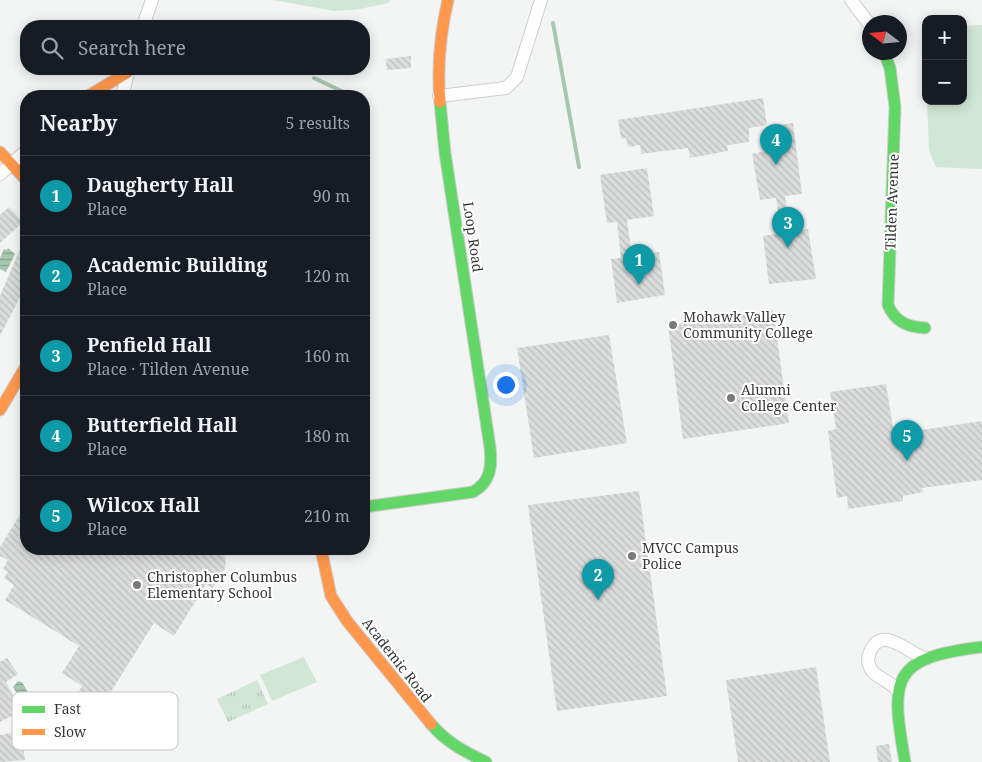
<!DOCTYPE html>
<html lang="en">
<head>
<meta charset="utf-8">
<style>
  :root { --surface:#171b24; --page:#242831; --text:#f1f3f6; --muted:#9ea1a6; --line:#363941; --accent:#ea580c }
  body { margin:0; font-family:"Noto Serif",serif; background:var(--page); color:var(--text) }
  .controls { position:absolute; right:15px; top:15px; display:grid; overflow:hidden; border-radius:10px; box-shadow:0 2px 12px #0003 }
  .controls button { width:45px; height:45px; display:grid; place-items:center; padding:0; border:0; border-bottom:1px solid var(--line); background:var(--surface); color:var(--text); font:25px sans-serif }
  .compass { position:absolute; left:862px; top:15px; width:45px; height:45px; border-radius:50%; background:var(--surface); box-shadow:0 2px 12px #0003; rotate:286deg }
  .you { position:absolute; left:505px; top:384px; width:18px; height:18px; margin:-12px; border:4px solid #fff; border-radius:50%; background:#1a73e8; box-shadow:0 0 0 8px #1a73e833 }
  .badge { display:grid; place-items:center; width:32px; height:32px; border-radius:50%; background:var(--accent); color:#fff; font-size:16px; font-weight:700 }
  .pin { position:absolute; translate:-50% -41px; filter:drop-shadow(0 1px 2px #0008) }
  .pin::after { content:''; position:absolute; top:26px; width:18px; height:15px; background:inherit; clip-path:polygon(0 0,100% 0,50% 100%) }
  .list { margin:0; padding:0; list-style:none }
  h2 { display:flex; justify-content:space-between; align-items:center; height:65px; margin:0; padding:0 20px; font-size:21px }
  h2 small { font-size:16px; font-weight:400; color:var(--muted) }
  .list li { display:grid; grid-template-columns:32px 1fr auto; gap:15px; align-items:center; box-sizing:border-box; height:80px; padding:0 20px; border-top:1px solid var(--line) }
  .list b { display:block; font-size:19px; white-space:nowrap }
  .list p { margin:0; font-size:16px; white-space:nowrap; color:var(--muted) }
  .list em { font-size:16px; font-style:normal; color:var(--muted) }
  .icon { flex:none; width:28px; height:28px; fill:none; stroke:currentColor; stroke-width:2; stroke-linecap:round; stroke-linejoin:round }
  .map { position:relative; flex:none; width:982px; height:762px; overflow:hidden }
  .search { position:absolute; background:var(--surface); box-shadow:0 2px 12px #0003; left:20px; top:20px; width:350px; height:55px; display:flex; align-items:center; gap:12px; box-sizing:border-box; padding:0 18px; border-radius:20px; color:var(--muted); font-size:19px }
  .panel { position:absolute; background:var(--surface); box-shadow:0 2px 12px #0003; left:20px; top:90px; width:350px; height:465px; border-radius:20px }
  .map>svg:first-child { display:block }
  .green { fill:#d0e6d6 }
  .park { fill:url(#park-tufts) }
  .water { fill:url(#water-rules) }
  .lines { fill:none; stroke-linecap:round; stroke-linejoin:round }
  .stream { stroke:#a6c6af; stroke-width:4 }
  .building { fill:url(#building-back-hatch) }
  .street-casing { stroke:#cccecd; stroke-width:14 }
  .fast-casing { stroke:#cccecd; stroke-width:13 }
  .slow-casing { stroke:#cccecd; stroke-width:13 }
  .street { stroke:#fdfefd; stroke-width:12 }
  .fast { stroke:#63d668; stroke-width:11 }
  .slow { stroke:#ff974d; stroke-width:11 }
  .poi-dot { fill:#787a78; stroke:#fff; stroke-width:2 }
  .labels { text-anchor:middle; stroke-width:4; stroke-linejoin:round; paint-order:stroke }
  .street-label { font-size:14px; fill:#353736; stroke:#fff }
  .poi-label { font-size:14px; fill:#353736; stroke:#fff; text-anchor:start }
  .key { fill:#fff; stroke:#c2c3c3; stroke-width:1 }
  .key-label { font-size:14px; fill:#353736 }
</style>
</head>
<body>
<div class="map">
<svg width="982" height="762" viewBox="0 0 982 762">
  <defs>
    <pattern id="park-tufts" width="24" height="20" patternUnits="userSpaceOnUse" patternTransform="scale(1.25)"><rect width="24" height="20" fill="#d0e6d6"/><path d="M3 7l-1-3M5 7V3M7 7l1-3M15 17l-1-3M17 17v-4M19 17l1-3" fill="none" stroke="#b3c6b8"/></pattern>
    <pattern id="water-rules" width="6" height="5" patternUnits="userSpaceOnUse" patternTransform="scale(1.25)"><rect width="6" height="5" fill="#a6c6af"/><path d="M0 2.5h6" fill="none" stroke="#88a28f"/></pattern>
    <pattern id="building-back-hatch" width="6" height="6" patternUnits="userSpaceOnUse" patternTransform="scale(1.25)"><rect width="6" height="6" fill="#dbdddc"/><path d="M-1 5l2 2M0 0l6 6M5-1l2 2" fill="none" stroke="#bdbebd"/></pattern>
  </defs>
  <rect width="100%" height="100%" fill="#f3f5f4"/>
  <g class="green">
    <path d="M273 0H390L388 3 355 10 334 11Z"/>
    <path d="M982 25V169L936 167 929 150 927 101H963V26Z"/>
    <path d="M304 657 317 682 272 701 260 675Z"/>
  </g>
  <path class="park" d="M257 680 268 704 228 722 217 699Z"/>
  <g class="water">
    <path d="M8 248 15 254 6 272 0 269V258L4 249 7 250Z"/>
    <path d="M18 681 22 682 33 701 24 706 13 687Z"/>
  </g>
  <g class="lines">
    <g class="stream">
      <path d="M553 23 579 167"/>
      <path d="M314 78 352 96"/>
    </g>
  </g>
  <g class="building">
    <path d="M411 56V68L387 70 386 59Z"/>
    <path d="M763 98 767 125 749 128V142L727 145 728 151 690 158 688 148 641 154 640 145 628 147 626 138 621 139 618 120Z"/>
    <path d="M793 123 802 194 785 196 791 231 808 229 816 279 769 284 763 236 782 233 776 198 760 200 752 154 776 149 773 126Z"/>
    <path d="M647 168 654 216 627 220 632 256 659 252 665 295 617 303 611 259 621 258 617 222 607 223 600 175Z"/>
    <path d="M9 207 23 222 0 243V215Z"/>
    <path d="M26 235V285L0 336V296Z"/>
    <path d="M773 310 789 423 683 439 668 325Z"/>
    <path d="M609 335 627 443 534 458 517 348Z"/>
    <path d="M886 384 894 434 982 421V480L922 488 923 492 903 496V501L848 509 847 496 837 498 828 431 836 429 830 392Z"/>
    <path d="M639 491 667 696 557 711 528 505Z"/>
    <path d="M26 505V549H216L225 557 226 567 213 588 206 584 174 636 154 623 100 709 77 694 82 686 62 673 79 646 5 600 14 585 4 578 8 572 3 569 8 560 0 556V547Z"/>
    <path d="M7 658 18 674 6 682 21 711 0 722V662Z"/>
    <path d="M816 667 830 762H738L726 680Z"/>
    <path d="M16 732 19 747 23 746 25 760 0 762V735Z"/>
    <path d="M889 744 892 762H878L876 746Z"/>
  </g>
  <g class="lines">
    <g class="street-casing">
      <g id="street">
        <path d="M851 0 870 25"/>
        <path d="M143 26 152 0"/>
        <path d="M122 96 129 69"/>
        <path d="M439 96 506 88 517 77 541 0"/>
        <path d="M0 174 26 151"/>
        <path d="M897 690C890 681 879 679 872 671 868 665 867 658 870 652 882 624 907 652 924 658"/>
      </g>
    </g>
    <g class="fast-casing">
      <g id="fast">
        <path d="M884 52 890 68 895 107 888 305C895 322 908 327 925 328"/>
        <path d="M364 507 473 492C491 482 492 466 490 447L445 153 440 102"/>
        <path d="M431 724C446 742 465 752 486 762"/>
        <path d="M905 762C890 677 891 658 982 647"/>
      </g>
    </g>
    <g class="slow-casing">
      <g id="slow">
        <path d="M88 96 128 72"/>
        <path d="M440 102C437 67 440 34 448 0"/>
        <path d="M0 152 26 180"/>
        <path d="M0 410 26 366"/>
        <path d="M321 549 331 596 347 621 431 724"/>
      </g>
    </g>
    <use href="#street" class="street"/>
    <use href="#fast" class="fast"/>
    <use href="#slow" class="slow"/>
  </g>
  <g class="poi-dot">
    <circle cx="673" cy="325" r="5"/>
    <circle cx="731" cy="398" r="5"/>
    <circle cx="632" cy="556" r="5"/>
    <circle cx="137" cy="585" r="5"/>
  </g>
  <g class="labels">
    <g class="street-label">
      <text transform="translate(892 202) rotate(-88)" y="5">Tilden Avenue</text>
      <text transform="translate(473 237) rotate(82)" y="5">Loop Road</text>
      <text transform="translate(397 660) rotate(52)" y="5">Academic Road</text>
    </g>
    <g class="poi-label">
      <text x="683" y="322">Mohawk Valley<tspan x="683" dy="16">Community College</tspan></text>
      <text x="741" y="395">Alumni<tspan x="741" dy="16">College Center</tspan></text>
      <text x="642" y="553">MVCC Campus<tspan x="642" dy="16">Police</tspan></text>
      <text x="147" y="582">Christopher Columbus<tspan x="147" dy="16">Elementary School</tspan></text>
    </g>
  </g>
  <rect x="12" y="692" width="166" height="58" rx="8" class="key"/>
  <rect x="22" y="706" width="23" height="7" fill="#63d668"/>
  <rect x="22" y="729" width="23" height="6" fill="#ff974d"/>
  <g class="key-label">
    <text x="54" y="714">Fast</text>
    <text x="54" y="737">Slow</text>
  </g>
</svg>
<div class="controls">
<button>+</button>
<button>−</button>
</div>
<svg class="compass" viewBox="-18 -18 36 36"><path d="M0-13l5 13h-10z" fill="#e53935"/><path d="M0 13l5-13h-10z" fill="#9ea1a6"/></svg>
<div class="you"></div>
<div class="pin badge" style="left:639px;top:285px;background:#0f9aa8">1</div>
<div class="pin badge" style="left:598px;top:600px;background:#0f9aa8">2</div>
<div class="pin badge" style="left:788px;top:248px;background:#0f9aa8">3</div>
<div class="pin badge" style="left:776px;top:165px;background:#0f9aa8">4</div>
<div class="pin badge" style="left:907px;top:461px;background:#0f9aa8">5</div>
<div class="search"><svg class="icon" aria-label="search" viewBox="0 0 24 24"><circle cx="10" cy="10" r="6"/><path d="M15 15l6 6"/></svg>Search here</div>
<section class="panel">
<h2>Nearby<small>5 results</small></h2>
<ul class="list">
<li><span class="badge" style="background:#0f9aa8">1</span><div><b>Daugherty Hall</b><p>Place</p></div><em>90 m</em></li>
<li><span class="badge" style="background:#0f9aa8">2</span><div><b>Academic Building</b><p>Place</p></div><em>120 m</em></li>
<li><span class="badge" style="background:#0f9aa8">3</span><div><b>Penfield Hall</b><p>Place · Tilden Avenue</p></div><em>160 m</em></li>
<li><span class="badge" style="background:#0f9aa8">4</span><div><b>Butterfield Hall</b><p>Place</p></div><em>180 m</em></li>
<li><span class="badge" style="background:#0f9aa8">5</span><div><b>Wilcox Hall</b><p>Place</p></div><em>210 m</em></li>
</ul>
</section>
</div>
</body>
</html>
